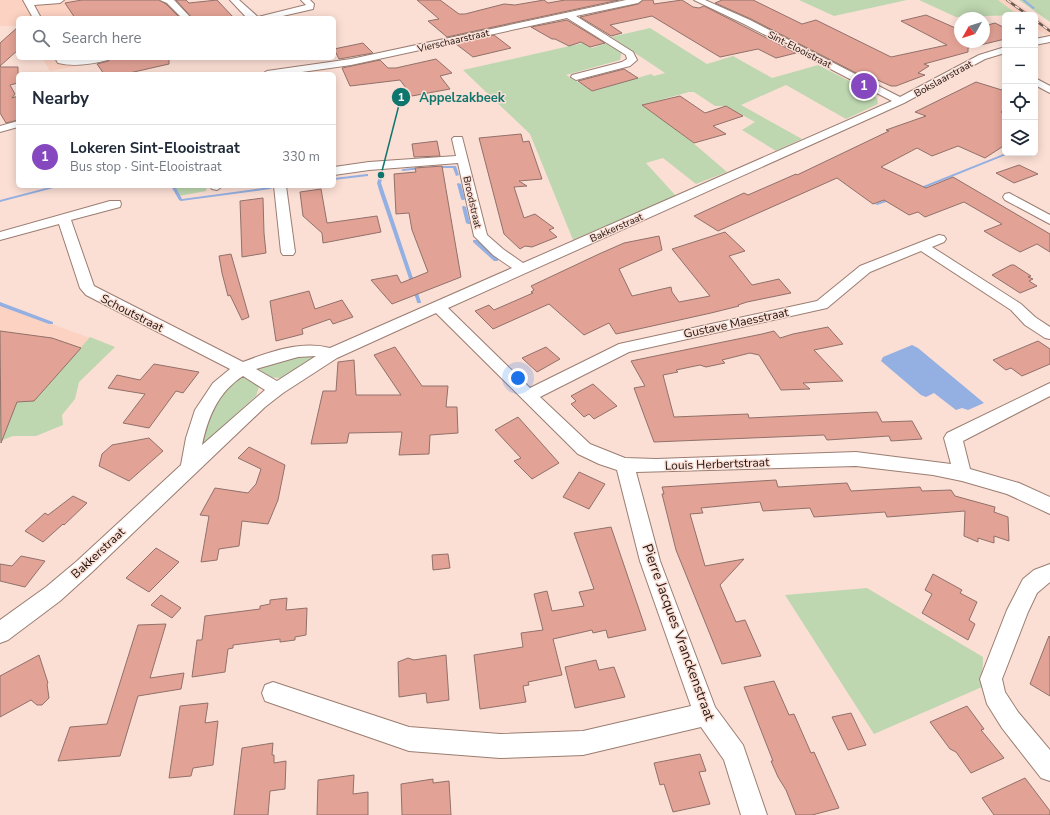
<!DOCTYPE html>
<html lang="en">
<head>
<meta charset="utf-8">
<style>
  :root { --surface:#fff; --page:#f2f2f3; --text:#1f2937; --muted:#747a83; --line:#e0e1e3; --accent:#8648be }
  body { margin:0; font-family:"Nunito Sans",sans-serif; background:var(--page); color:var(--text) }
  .controls { position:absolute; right:12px; top:12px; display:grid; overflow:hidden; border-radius:6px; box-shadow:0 2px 10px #0003 }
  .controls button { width:36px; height:36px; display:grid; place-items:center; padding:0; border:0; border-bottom:1px solid var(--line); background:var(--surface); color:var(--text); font:20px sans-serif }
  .compass { position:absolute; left:954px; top:12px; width:36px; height:36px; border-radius:50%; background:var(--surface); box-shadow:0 2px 10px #0003; rotate:231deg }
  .you { position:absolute; left:518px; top:378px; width:14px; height:14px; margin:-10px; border:3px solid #fff; border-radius:50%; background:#1a73e8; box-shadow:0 0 0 6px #1a73e833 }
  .badge { display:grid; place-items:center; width:26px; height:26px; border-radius:50%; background:var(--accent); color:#fff; font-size:13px; font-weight:700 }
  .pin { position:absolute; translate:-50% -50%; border:2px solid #fff; box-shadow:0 1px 4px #0006 }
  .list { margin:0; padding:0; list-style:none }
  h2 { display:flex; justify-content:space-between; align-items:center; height:52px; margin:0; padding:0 16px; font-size:17px }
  h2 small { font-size:13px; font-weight:400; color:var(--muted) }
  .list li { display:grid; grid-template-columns:26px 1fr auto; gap:12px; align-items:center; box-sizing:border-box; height:64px; padding:0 16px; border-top:1px solid var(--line) }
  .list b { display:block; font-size:15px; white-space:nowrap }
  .list p { margin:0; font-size:13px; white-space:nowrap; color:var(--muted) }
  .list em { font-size:13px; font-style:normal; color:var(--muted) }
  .icon { flex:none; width:22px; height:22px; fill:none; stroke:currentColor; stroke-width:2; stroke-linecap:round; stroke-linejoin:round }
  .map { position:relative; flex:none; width:1050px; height:815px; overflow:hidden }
  .search { position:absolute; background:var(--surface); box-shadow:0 2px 10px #0003; left:16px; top:16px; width:320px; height:44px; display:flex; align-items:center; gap:10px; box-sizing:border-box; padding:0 14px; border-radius:6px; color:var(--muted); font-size:15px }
  .panel { position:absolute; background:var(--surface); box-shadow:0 2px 10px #0003; left:16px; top:72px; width:320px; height:116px; border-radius:6px }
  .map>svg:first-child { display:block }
  .built { fill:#fcd2c2 }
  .green { fill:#bed7b0 }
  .water { fill:#94afe1 }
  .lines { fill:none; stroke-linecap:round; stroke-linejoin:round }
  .stream { fill:#94afe1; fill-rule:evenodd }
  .building { fill:#e2a295; stroke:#91716a }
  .minor-casing { stroke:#9b7d71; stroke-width:2 }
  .minor { fill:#fff; fill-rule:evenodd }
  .rail-casing { stroke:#6c5b55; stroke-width:2.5 }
  .rail { stroke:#fbdfd5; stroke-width:1.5; stroke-dasharray:5; stroke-linecap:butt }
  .labels { text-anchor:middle; stroke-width:3; stroke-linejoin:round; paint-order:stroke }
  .far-street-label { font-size:10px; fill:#1f130f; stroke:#fbdfd5 }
  .street-label { font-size:12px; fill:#1f130f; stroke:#fbdfd5 }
  .near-street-label { font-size:14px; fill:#1f130f; stroke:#fbdfd5 }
  .leader { fill:none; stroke:#0f766e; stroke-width:1.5 }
  .callout-dot { fill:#0f766e; stroke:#fbdfd5; stroke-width:1.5 }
  .mark-label { font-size:12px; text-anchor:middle; font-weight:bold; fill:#fff }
  .callout-label { font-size:13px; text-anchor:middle; font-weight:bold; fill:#0f766e; stroke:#fbdfd5; stroke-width:3; stroke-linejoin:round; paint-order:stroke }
</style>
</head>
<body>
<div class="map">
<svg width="1050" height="815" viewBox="0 0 1050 815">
  <rect width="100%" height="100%" fill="#fbdfd5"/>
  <g class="built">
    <path d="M0 0H178L196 18H18V26H0Z"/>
    <path d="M998 0H1012L1033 15H1018Z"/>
    <path d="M1035 16 1050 27V38L1035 27Z"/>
    <path d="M42 58H122L50 71Z"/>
    <path d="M0 305 115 347 79 382 52 417 0 415Z"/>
  </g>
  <g class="green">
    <path d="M799 0H907L834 16Z"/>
    <path d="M919 0H998L1018 15 956 17Z"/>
    <path d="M1019 0H1050V22Z"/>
    <path d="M650 28 707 64 733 56 772 78 818 65 865 89 877 98 878 104 846 119 786 85 741 105 802 139 776 151 742 130 755 122 726 106H715L694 92H689L642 105 692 142 727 172 696 184 663 158 646 163 676 196 573 240 530 134 463 70 583 43 592 48 610 42 622 50 620 60 566 75 593 91 651 74 654 76 665 73 611 37Z"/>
    <path d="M173 186H207L206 191 179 196Z"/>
    <path d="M90 337 115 347 79 382 75 399 62 415 63 425 36 436H13L0 441V403L34 401Z"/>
    <path d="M319 354 281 378 268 377 253 368 290 357Z"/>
    <path d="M241 373 258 384 259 387 256 396 201 446 209 406Z"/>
    <path d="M867 588 983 657 982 687 874 734 785 595Z"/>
  </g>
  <path class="water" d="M912 345 918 348 984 403 968 410 962 408 956 410 934 393 926 397 921 395 881 361 883 357Z"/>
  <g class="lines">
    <g class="stream">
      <path d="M1022 0H1025L1035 8 1033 9Z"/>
      <path d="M1006 153H1011L919 190H918L916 189Z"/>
      <path d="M435 166H456L459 175 456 176 453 168H436L434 167Z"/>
      <path d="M421 167H422V169L403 171 401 170 403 169Z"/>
      <path d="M367 174H368V176L334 180V178Z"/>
      <path d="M380 174 383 175 381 183 421 302V303H417V302L380 193 377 183Z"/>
      <path d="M458 183 461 184 465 199 464 200H462L461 199 457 184Z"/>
      <path d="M54 186H61L0 202V200Z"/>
      <path d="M171 186H175L182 199 270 187 272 188 270 189 181 201 179 200Z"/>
      <path d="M891 198H892V200L877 205 875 204Z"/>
      <path d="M463 206H464L466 207 470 223V224H468L466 223 462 207Z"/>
      <path d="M473 240H477L498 259V261H494L473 242Z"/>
      <path d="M0 302 53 322V324H49L0 306Z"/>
    </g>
  </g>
  <g class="building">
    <path d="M82 0H159L166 4 180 18H75L65 3Z"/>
    <path d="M176 0H186L189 3 217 0 234 18H192Z"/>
    <path d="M417 0H440L459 14H465L504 4 515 5 544 0 548 3 565 0H619L447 37 428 21 439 19Z"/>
    <path d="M643 0H653L654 4 682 0 693 7 699 8 704 6 796 53 776 58 758 49 720 57 652 16 610 25 622 33 611 36 580 17 638 4Z"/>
    <path d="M722 0H753L802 24 816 20 891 57 947 45 901 21 926 15 960 30V42H984V26L995 23 1005 28V39L968 48V52L924 64 929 66 918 73 925 75 896 86H891L864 74 860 75 751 19 715 3Z"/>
    <path d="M567 20 605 43 590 47 581 42 569 46 555 39H552L531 27Z"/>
    <path d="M18 27V50L0 66 1 67H18V83L10 85 15 94 12 98 18 96V120L6 123 0 113V43Z"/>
    <path d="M494 35 511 48 473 57 456 44Z"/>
    <path d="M363 43 373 53 339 59 334 49Z"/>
    <path d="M112 58H169V64L125 74H104L97 64 108 61Z"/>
    <path d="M436 59 452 73 440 76 450 89 412 96 400 80 350 86 342 68 380 60 388 68H396Z"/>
    <path d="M624 69 638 78 592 91 578 81Z"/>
    <path d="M976 82 1005 91V110L1001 112 1005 113V145L985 158 958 146 932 156 917 148 881 167 926 188 953 177 1050 234V252L1037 244 1020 252 999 240 984 231 1002 224 964 202 925 217 918 212 909 215 884 200 873 204 837 178 718 231 694 216 744 193 748 195 796 174 797 175 889 131 886 130 926 116 915 112Z"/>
    <path d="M680 96 705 113 726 106 743 116 713 126 726 134 694 143 642 105Z"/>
    <path d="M521 134 523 142 529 141 542 179 519 181 527 186 514 187 524 218 535 214 554 228 549 230 557 237 532 247 525 246 520 249 504 234 479 138Z"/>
    <path d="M437 141 440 156 414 157 412 144Z"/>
    <path d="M1019 165 1038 174 1014 183 996 173Z"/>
    <path d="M442 166 461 277 392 304 371 280 397 275 401 283 428 272 412 230 409 213 396 214 394 174 416 172 415 168Z"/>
    <path d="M321 189 327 223 377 216 381 232 323 243 322 233 303 216 300 192Z"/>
    <path d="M263 198 264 233 266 253 242 257 240 201Z"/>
    <path d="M725 232 745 251 729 256 752 285 779 279 791 293 747 302 738 305 739 306 711 313 616 334 609 323 584 335 549 304 493 329 475 311 489 305 494 310 533 293 531 292 534 290 531 286 599 254 624 243 659 236 662 250 619 269 632 296 671 287 672 292 679 302 710 296 672 249Z"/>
    <path d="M231 254 249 317 242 320 230 295 228 296 222 273 219 256Z"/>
    <path d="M1011 265H1014L1031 276 1028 277 1033 279 1029 281 1037 286 1020 293 992 275Z"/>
    <path d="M309 291 315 309 342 300 353 317 333 324 330 319 302 329 303 334 276 341 270 301Z"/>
    <path d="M828 327 843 344 814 350 843 381 803 383 810 389 781 390 759 355 750 353 722 360 725 363 706 367 700 365 676 370 678 372 663 375 674 417 748 414 749 418 877 412 882 422 912 421 922 439 891 441 889 436 827 440 824 435 654 442 634 388 645 386 631 361 762 334 774 331 780 338 793 334Z"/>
    <path d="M0 331 52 338 81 348 34 401 17 402 1 443Z"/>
    <path d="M1038 341 1050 349V364L1022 376 1011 368 1006 370 993 360Z"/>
    <path d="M395 347 422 386H448L446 407H457L458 433 430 435 429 454 399 455 402 432 349 433 347 443 311 444 323 391H336L338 362 354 360 356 395H401L374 355Z"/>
    <path d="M546 347 560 359 537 372 522 358Z"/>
    <path d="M154 364 199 372 183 393 176 391 149 428 123 423 145 394 108 388 117 375 140 380Z"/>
    <path d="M593 384 617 406 594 419 589 414 584 417 571 404 576 401 571 396Z"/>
    <path d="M518 417 559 463 532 479 514 461 521 458 495 430Z"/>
    <path d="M149 438 163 451 129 481 99 466 102 454 112 445Z"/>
    <path d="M249 447 285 465 278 500 268 524 242 521 239 546 219 549 217 560 201 562 209 516 200 515 215 488 248 493 256 484 261 469 238 458Z"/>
    <path d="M579 472 605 484 589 509 563 497Z"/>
    <path d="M776 480 778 487 847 483 851 491 920 487 922 491 951 490 955 496 995 507 994 512 1008 517 1009 541 994 536V543L978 538V542L964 536 965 511 887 517 885 512 814 517 810 508 763 511 760 502 701 508 703 513 690 514 705 566 744 559 720 585 736 622 745 620 761 656 722 664 676 550 662 494H664L662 487Z"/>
    <path d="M73 496 87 503 64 525 63 524 43 542 25 531 45 513 48 515Z"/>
    <path d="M611 527 646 630 608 638 606 630 593 633 592 630 553 639 562 675 528 682 529 685 523 686 526 702 480 709 474 655 523 647 521 633 543 630 534 594 547 591 552 611 584 606 579 592 594 589 574 533Z"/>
    <path d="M156 548 179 562 149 592 126 578Z"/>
    <path d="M448 554 450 568 433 570 432 555Z"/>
    <path d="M21 556 45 561 25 587 0 581V564L12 566Z"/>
    <path d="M933 574 962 590 960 593 977 602 969 620 975 624 968 640 922 613 932 594 925 590Z"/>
    <path d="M161 595 181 608 172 618 151 605Z"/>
    <path d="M287 598 286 610 307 608 306 635 295 637V640L280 642V639L233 645V648L228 649 225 672 192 677 197 640H202L205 616 260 609V606L270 604V600Z"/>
    <path d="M166 624 150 678 184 673 181 689 138 696 120 756 58 761 70 727 107 724 138 625Z"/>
    <path d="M1049 636 1050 637V696L1030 684Z"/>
    <path d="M39 655 48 683 47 684 49 698 42 705H37L31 700 0 717V676Z"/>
    <path d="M446 655 449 700 427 703 426 693 399 697 398 662 408 658 414 660Z"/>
    <path d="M596 660 599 670 614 667 625 697 575 708 565 667Z"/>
    <path d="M774 681 789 715 794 714 811 753 814 752 839 808 812 815H796L786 790 778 777 771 761H773L744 687Z"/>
    <path d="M208 703 205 723 218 721 213 765 193 768 191 776 169 778 180 706Z"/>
    <path d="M967 706 984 729 981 730 1004 758 971 773 956 752 950 749 930 722Z"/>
    <path d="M851 713 866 745 848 750 832 717Z"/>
    <path d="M273 743 272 755H274V763L286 761 285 789 270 791 268 815H234L242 748Z"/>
    <path d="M700 754 706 771 699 772 710 804 673 812 664 784 660 785 654 763Z"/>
    <path d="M354 775 353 794 368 792V815H317L318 780Z"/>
    <path d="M1025 778 1050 811V815H994L982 798Z"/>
    <path d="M433 779V783L449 781 451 815H402L401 784Z"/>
  </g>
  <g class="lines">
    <g class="minor-casing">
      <g id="minor">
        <path d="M23 0H64L60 3 34 5 41 18H33Z"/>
        <path d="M160 0H174L191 18H182L167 3Z"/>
        <path d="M230 0H239L258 17 306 5 301 0H310L314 4 313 9 274 18H247Z"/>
        <path d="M626 0H642L638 3 576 16 633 52 637 60 630 66 576 80 571 77 572 75 622 62 627 59 626 55 567 18 351 65 288 74H262L267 71 351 59Z"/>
        <path d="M694 0H705L750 20 900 97 979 55 1005 47V53L985 59 904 103 448 308 530 388 619 344 817 301 860 266 939 235 944 236 946 239 944 242 932 247 1021 304 1035 317 1050 327V339L1045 338 1025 325 1011 310 921 251 870 272 827 308 629 352 540 397 590 444 625 458 656 459 856 452 951 464 944 438 947 433 1050 383V396L963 441 970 469 1019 483 1050 497V514L1007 494 962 481 933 475 856 466 636 472 660 561 715 707 743 745 767 815H741L724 760 701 727 583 755 500 758 409 751 265 701 262 693 265 685 273 682 409 727 500 734 583 731 691 706 640 561 617 470 599 464 578 454 436 313 337 358 283 393 265 407 91 573 60 601 8 640 0 643V620L46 587 77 561 181 465 186 438 195 410 213 383 230 369 86 295 80 288 59 224 0 240V232L110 201H120L121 204 120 207 71 220 94 286 243 362C269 352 302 340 330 348L512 268 493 255 474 236 458 163 369 170 334 175V167L369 162 456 156 452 139 454 137H462L487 235 503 249 523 263 892 101 744 24ZM316 356 277 381 256 369 298 357ZM243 376 265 390 202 445C208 417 218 392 243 376Z"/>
        <path d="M1050 36V42L1035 45V39Z"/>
        <path d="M55 58H110L108 60C92 64 74 67 58 63Z"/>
        <path d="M1035 78 1050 86V93L1035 85Z"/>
        <path d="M18 121V127L0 132V126Z"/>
        <path d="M210 186H223L217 190 212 189Z"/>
        <path d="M274 186H286L295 252 293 255H283L281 252Z"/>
        <path d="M1009 193 1050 215V224L1005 200 1003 197 1005 194Z"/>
        <path d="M1050 564V582L1037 593 1028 612 1002 679 1005 692 1018 712 1050 750V781L1041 778 1002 728 987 704 980 679 1007 610 1023 579 1034 570Z"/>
      </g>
    </g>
    <use href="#minor" class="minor"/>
    <g class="rail-casing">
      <g id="rail">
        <path d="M1007 0 1028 15"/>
        <path d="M1035 20 1050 31"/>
      </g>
    </g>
    <use href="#rail" class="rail"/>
  </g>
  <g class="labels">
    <g class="far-street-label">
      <text transform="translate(453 40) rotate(-13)" y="4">Vierschaarstraat</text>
      <text transform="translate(800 49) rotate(27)" y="4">Sint-Elooistraat</text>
      <text transform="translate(943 78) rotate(-29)" y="4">Bokslaarstraat</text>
      <text transform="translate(473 202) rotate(77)" y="4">Broodstraat</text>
      <text transform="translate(616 227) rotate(-24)" y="4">Bakkerstraat</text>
    </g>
    <g class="street-label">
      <text transform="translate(132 313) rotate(27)" y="4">Schoutstraat</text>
      <text transform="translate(736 323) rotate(-12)" y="4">Gustave Maesstraat</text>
      <text transform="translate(717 464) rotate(-2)" y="4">Louis Herbertstraat</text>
      <text transform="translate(98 553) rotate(-43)" y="4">Bakkerstraat</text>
    </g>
    <g class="near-street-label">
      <text transform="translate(679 632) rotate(70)" y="5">Pierre Jacques Vranckenstraat</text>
    </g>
  </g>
  <path class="leader" d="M381 175L401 97"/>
  <g class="callout-dot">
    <circle cx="381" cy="175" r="4"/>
    <circle cx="401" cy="97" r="10"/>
  </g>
  <g class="mark-label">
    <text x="401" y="101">1</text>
  </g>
  <g class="callout-label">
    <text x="462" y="102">Appelzakbeek</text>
  </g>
</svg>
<div class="controls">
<button>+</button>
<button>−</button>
<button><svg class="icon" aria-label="locate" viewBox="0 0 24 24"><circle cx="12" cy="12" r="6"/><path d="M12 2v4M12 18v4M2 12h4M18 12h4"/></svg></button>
<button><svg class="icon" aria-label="layers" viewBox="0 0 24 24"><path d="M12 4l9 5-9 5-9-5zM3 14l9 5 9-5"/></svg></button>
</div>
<svg class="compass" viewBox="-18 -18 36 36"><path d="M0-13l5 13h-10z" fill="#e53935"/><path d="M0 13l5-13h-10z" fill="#747a83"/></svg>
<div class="you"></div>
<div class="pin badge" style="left:864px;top:86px">1</div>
<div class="search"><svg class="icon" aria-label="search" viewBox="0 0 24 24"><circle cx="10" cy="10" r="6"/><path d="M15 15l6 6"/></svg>Search here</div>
<section class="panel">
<h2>Nearby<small></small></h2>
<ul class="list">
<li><span class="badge">1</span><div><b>Lokeren Sint-Elooistraat</b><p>Bus stop · Sint-Elooistraat</p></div><em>330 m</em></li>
</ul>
</section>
</div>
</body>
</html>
